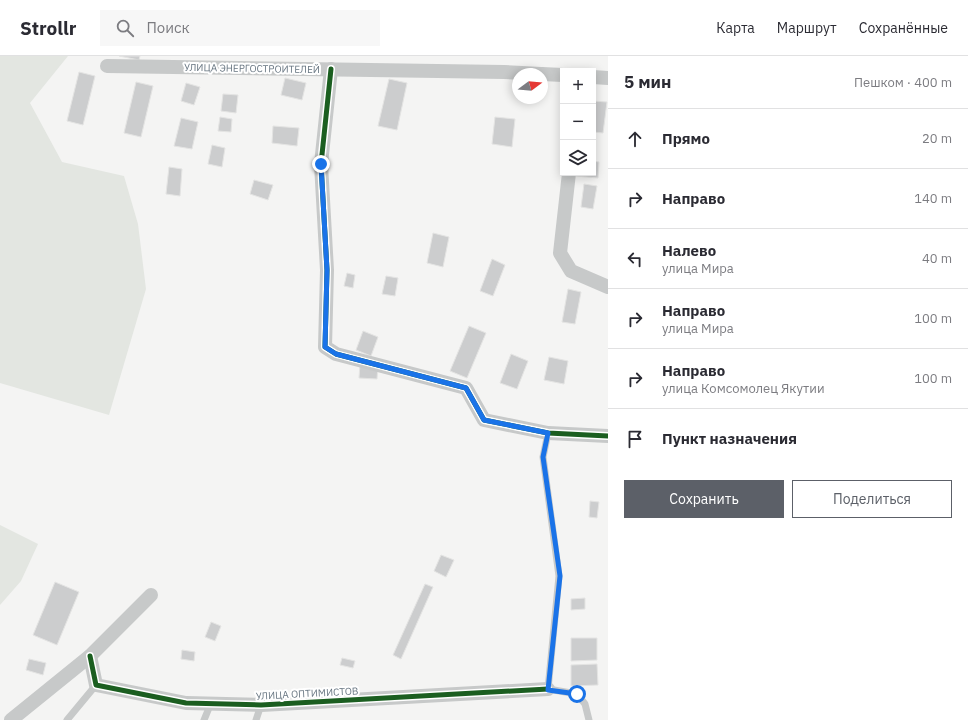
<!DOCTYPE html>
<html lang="ru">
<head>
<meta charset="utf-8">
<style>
  :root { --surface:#fff; --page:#f7f7f7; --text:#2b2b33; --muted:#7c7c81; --line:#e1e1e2; --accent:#5c6068 }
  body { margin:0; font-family:"IBM Plex Sans",sans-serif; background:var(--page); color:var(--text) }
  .controls { position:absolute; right:12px; top:12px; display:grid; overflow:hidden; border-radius:0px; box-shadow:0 2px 10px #0003 }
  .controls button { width:36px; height:36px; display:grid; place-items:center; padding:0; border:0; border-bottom:1px solid var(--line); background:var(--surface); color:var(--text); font:20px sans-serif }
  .compass { position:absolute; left:512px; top:12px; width:36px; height:36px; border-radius:50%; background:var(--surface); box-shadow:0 2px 10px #0003; rotate:74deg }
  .stop { position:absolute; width:12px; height:12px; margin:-9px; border:3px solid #1a73e8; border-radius:50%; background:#fff }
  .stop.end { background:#1a73e8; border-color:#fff; box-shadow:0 1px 4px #0008 }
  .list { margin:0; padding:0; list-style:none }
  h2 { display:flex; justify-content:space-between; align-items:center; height:52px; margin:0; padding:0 16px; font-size:17px }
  h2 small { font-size:13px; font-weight:400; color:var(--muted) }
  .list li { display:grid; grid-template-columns:26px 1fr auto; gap:12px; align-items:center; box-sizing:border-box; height:60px; padding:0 16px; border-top:1px solid var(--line) }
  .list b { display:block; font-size:15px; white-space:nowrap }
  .list p { margin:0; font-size:13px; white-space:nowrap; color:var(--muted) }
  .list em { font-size:13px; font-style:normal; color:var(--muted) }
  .actions { display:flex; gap:8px; padding:12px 16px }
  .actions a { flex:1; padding:9px 0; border:1px solid var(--accent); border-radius:0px; text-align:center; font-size:14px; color:var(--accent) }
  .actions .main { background:var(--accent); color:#fff }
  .icon { flex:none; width:22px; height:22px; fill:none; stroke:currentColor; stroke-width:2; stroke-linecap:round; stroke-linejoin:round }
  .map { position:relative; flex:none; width:608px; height:664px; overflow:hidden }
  header { display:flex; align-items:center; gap:24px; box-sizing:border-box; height:56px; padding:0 20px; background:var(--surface); border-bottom:1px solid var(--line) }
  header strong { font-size:19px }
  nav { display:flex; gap:22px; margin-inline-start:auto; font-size:14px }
  .search { width:280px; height:36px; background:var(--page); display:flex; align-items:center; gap:10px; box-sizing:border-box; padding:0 14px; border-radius:0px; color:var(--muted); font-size:15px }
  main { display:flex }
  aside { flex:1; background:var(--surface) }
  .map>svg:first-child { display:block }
  .green { fill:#e3e6e1 }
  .building { fill:#cccdce; stroke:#e4e4e3 }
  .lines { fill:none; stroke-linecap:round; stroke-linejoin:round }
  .lane { stroke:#c7c9c9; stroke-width:7 }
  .street { stroke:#c7c9c9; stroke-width:14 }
  .cycleway-casing { stroke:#fff; stroke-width:8 }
  .cycleway { stroke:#1b5e20; stroke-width:5 }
  .route { stroke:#1a73e8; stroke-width:5 }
  .labels { text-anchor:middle; stroke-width:4; stroke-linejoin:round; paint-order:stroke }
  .street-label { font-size:10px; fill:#677581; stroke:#fff }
</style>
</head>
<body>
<header>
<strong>Strollr</strong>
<div class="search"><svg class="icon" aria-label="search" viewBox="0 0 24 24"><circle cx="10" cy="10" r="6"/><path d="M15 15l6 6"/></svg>Поиск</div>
<nav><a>Карта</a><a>Маршрут</a><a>Сохранённые</a></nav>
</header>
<main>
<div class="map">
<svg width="608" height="664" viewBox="0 0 608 664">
  <rect width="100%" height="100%" fill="#f4f4f3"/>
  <g class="green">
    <path d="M0 0H68L30 47 62 106 124 120 138 168 146 233 109 359 0 327Z"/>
    <path d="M0 469 38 488 21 525 0 549Z"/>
  </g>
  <g class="building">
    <path d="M119 0H140L139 4Z"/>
    <path d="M79 16 95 20 83 69 67 65Z"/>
    <path d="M285 22 306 27 302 44 281 39Z"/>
    <path d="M389 23 407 27 397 74 378 70Z"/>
    <path d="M136 26 153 30 141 81 124 77Z"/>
    <path d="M186 27 200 31 194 49 181 45Z"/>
    <path d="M223 38 238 39 236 57 221 55Z"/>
    <path d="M593 45 607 46 603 77 593 76Z"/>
    <path d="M220 61 232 63 231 76 218 75Z"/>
    <path d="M495 61 515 63 512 91 492 88Z"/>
    <path d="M181 62 198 66 192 93 174 90Z"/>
    <path d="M273 70 299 72 297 90 272 87Z"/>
    <path d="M212 89 225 92 222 111 208 108Z"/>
    <path d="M593 105 599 106 598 122 576 120V117H593Z"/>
    <path d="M169 111 182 113 180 140 166 138Z"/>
    <path d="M254 124 273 129 268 144 250 138Z"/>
    <path d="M584 128 597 130 593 153 581 151Z"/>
    <path d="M433 177 449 181 443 211 427 207Z"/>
    <path d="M492 203 505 209 493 240 480 235Z"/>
    <path d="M347 217 355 219 353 232 344 230Z"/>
    <path d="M386 220 398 222 395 240 382 238Z"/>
    <path d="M568 233 581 236 575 268 562 266Z"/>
    <path d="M469 270 486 277 467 322 450 315Z"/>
    <path d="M363 275 378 281 371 300 356 294Z"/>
    <path d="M511 298 528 305 517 333 500 327Z"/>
    <path d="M549 301 568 305 564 328 544 324Z"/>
    <path d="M360 308 378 309 377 323 359 322Z"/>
    <path d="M590 445 599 446 597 462 589 461Z"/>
    <path d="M441 499 454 504 446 521 434 515Z"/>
    <path d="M55 526 79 536 57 589 33 579Z"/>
    <path d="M425 528 433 531 401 603 393 599Z"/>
    <path d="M585 542V553L571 554V543Z"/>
    <path d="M211 566 221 570 215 585 205 581Z"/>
    <path d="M571 582H597V604L571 605Z"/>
    <path d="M182 594 195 596 194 605 181 603Z"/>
    <path d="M342 602 355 605 353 612 340 609Z"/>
    <path d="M29 603 46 607 43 619 26 614Z"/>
    <path d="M597 608 598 629 571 630V609Z"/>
  </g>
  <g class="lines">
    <g class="lane">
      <path d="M548 377 543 401 559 520 548 633 577 638 585 648 589 664"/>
      <path d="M67 664 96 629"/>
      <path d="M204 664 211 647"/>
      <path d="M256 664 261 649"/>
    </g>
    <g class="street">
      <path d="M107 10 504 16 541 18"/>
      <path d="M331 13 321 108 327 214 325 291 336 298 466 332 484 364 548 377 608 380"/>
      <path d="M542 18 563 19"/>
      <path d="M593 21 608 22"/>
      <path d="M569 117 560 197 571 215 608 231"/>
      <path d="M90 600 96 629 186 647 261 649 548 633"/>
      <path d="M11 664 90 600 151 539"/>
    </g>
    <g class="cycleway-casing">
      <g id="cycleway">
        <path d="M331 13 321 108 327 214 325 291 336 298 466 332 484 364 548 377 608 380"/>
        <path d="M90 600 96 629 186 647 261 649 548 633"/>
      </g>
    </g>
    <use href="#cycleway" class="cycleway"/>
  </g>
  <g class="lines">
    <path class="route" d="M321 108 327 214 325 291 336 298 466 332 484 364 548 377 543 401 560 520 548 634 577 638"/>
  </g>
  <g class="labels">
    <g class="street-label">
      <text transform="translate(252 12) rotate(1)" y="4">УЛИЦА ЭНЕРГОСТРОИТЕЛЕЙ</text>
      <text transform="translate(307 637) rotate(-3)" y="4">УЛИЦА ОПТИМИСТОВ</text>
    </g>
  </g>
</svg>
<div class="controls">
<button>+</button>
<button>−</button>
<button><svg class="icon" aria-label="layers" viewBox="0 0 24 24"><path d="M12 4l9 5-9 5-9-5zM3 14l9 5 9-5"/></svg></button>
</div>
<svg class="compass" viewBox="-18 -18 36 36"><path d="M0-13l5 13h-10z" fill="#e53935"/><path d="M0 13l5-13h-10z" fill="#7c7c81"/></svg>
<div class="stop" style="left:577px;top:638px"></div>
<div class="stop end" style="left:321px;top:108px"></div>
</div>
<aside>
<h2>5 мин<small>Пешком · 400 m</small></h2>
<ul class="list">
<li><svg class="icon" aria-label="ahead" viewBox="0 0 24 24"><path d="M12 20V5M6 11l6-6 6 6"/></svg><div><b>Прямо</b></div><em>20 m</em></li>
<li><svg class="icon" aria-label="right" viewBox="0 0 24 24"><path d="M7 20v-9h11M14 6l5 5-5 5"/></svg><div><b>Направо</b></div><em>140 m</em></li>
<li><svg class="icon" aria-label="left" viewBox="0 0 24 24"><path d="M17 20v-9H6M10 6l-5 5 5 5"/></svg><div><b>Налево</b><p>улица Мира</p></div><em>40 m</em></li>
<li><svg class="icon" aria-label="right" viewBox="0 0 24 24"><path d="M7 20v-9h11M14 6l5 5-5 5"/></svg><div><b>Направо</b><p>улица Мира</p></div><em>100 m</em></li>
<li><svg class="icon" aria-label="right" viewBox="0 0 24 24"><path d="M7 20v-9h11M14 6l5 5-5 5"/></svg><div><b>Направо</b><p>улица Комсомолец Якутии</p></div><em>100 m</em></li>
<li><svg class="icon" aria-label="arrive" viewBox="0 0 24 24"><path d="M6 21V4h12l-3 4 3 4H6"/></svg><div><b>Пункт назначения</b></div></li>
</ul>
<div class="actions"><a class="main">Сохранить</a><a>Поделиться</a></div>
</aside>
</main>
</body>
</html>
